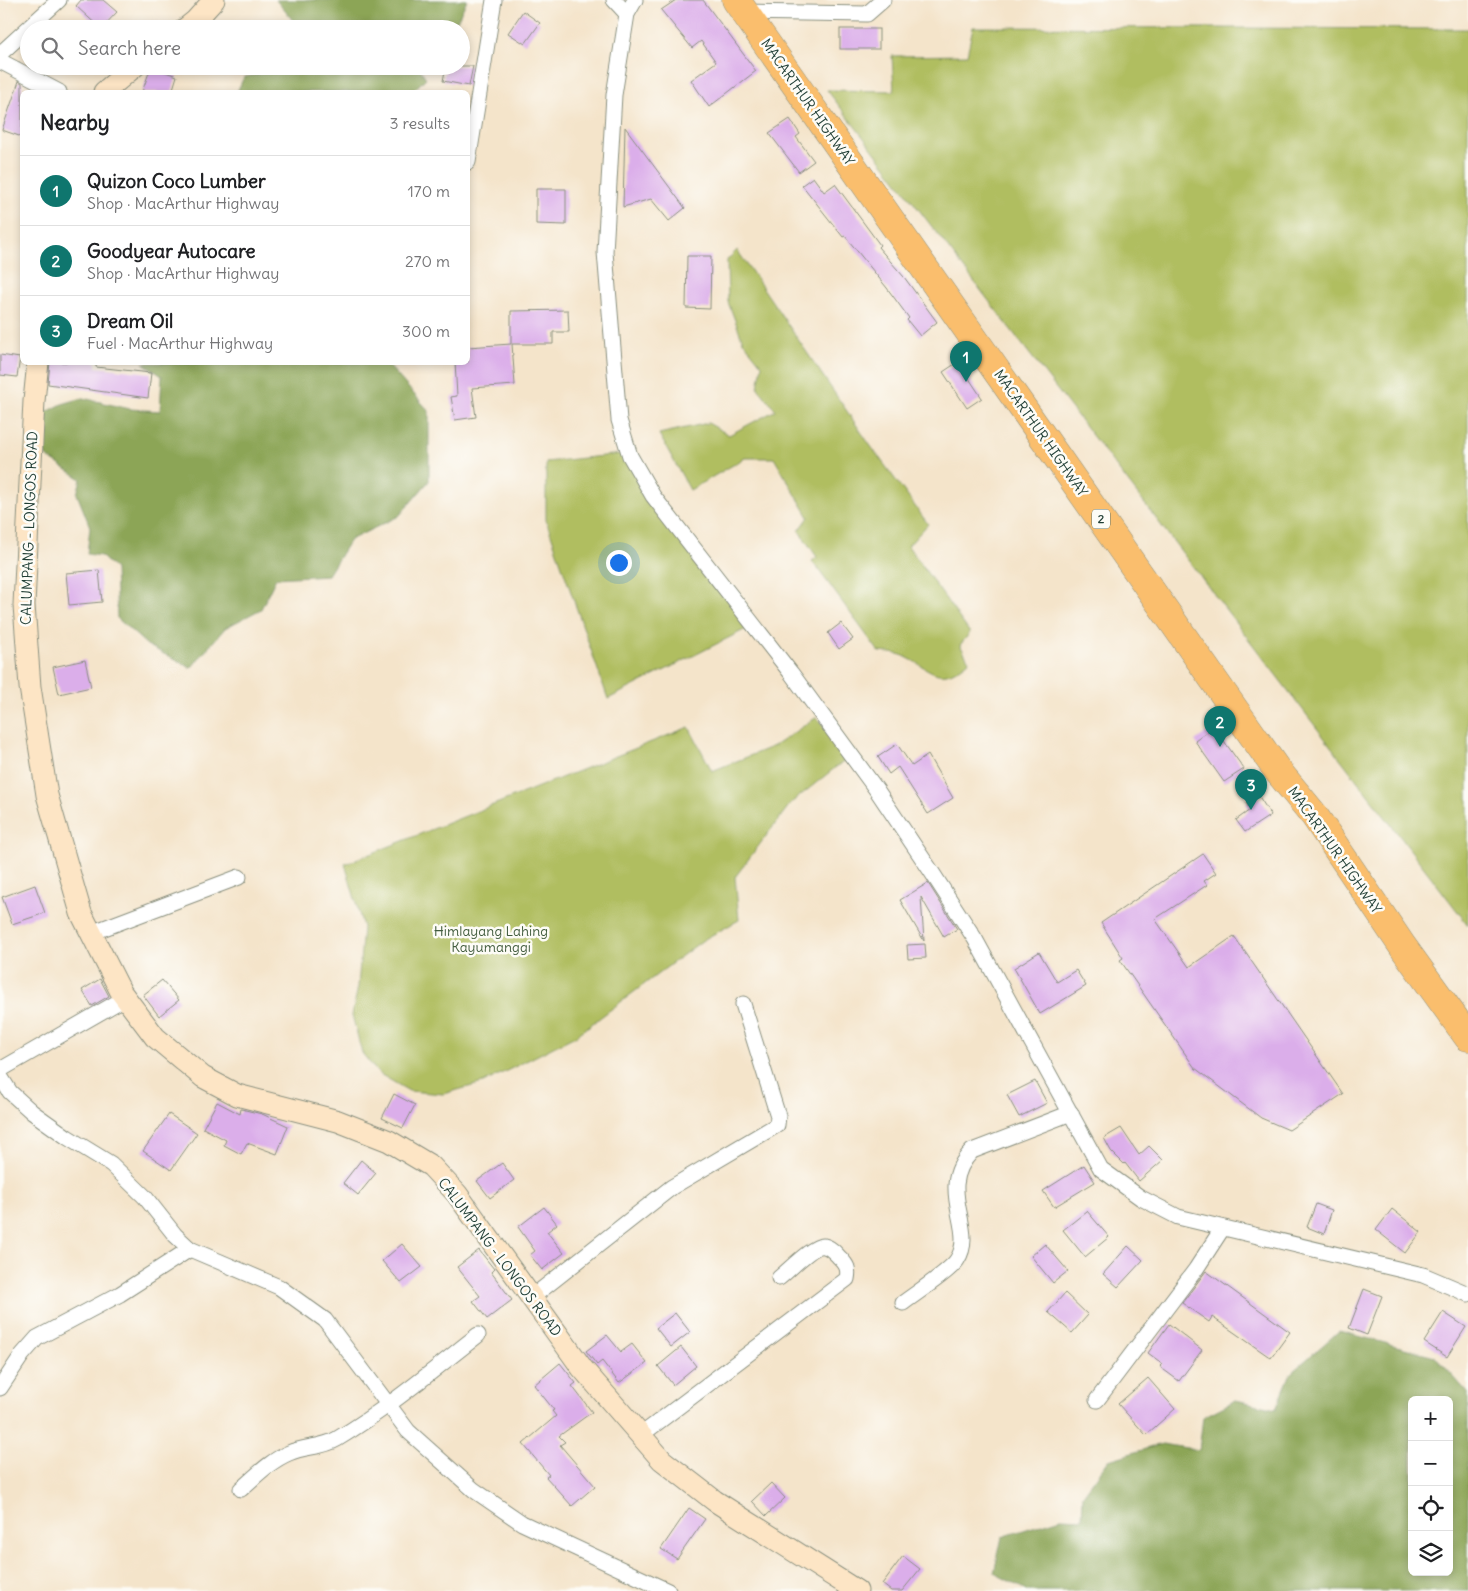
<!DOCTYPE html>
<html lang="en">
<head>
<meta charset="utf-8">
<style>
  :root { --surface:#fff; --page:#f6f6f6; --text:#202124; --muted:#757577; --line:#e0e0e0; --accent:#0f766e }
  body { margin:0; font-family:Delius,sans-serif; background:var(--page); color:var(--text) }
  .controls { position:absolute; right:15px; bottom:15px; display:grid; overflow:hidden; border-radius:8px; box-shadow:0 2px 8px #0003 }
  .controls button { width:45px; height:45px; display:grid; place-items:center; padding:0; border:0; border-bottom:1px solid var(--line); background:var(--surface); color:var(--text); font:25px sans-serif }
  .you { position:absolute; left:618px; top:562px; width:18px; height:18px; margin:-12px; border:4px solid #fff; border-radius:50%; background:#1a73e8; box-shadow:0 0 0 8px #1a73e833 }
  .badge { display:grid; place-items:center; width:32px; height:32px; border-radius:50%; background:var(--accent); color:#fff; font-size:16px; font-weight:700 }
  .pin { position:absolute; translate:-50% -41px; filter:drop-shadow(0 1px 2px #0008) }
  .pin::after { content:''; position:absolute; top:26px; width:18px; height:15px; background:inherit; clip-path:polygon(0 0,100% 0,50% 100%) }
  .list { margin:0; padding:0; list-style:none }
  h2 { display:flex; justify-content:space-between; align-items:center; height:65px; margin:0; padding:0 20px; font-size:21px }
  h2 small { font-size:16px; font-weight:400; color:var(--muted) }
  .list li { display:grid; grid-template-columns:32px 1fr auto; gap:15px; align-items:center; box-sizing:border-box; height:70px; padding:0 20px; border-top:1px solid var(--line) }
  .list b { display:block; font-size:19px; white-space:nowrap }
  .list p { margin:0; font-size:16px; white-space:nowrap; color:var(--muted) }
  .list em { font-size:16px; font-style:normal; color:var(--muted) }
  .icon { flex:none; width:28px; height:28px; fill:none; stroke:currentColor; stroke-width:2; stroke-linecap:round; stroke-linejoin:round }
  .map { position:relative; flex:none; width:1468px; height:1591px; overflow:hidden }
  .search { position:absolute; background:var(--surface); box-shadow:0 2px 8px #0003; left:20px; top:20px; width:450px; height:55px; display:flex; align-items:center; gap:12px; box-sizing:border-box; padding:0 18px; border-radius:28px; color:var(--muted); font-size:19px }
  .panel { position:absolute; background:var(--surface); box-shadow:0 2px 8px #0003; left:20px; top:90px; width:450px; height:275px; border-radius:8px }
  .map>svg:first-child { display:block }
  .green { fill:#b0be60; stroke:#687e4a }
  .forest { fill:#8ca556; stroke:#567145; fill-rule:evenodd }
  .building { fill:#dbaeea }
  .lines { fill:none; stroke-linecap:round; stroke-linejoin:round }
  .street-casing { stroke:#8a907f; stroke-width:17 }
  .secondary-casing { stroke:#8a907f; stroke-width:23 }
  .highway-casing { stroke:#8a907f; stroke-width:29 }
  .street { stroke:#fff; stroke-width:15 }
  .secondary { stroke:#fde5c5; stroke-width:21 }
  .highway { stroke:#fabe6d; stroke-width:28 }
  .labels { text-anchor:middle; stroke-width:5; stroke-linejoin:round; paint-order:stroke }
  .shield { fill:#fdfcf7; stroke:#62766e; stroke-width:1 }
  .shield-label { font-size:12px; font-weight:bold; fill:#1f3d34 }
  .street-label { font-size:14px; fill:#1f3d34; stroke:#fdfcf7 }
  .park-label { font-size:14px; fill:#435d3f; stroke:#fdfcf7 }
</style>
</head>
<body>
<div class="map">
<svg width="1468" height="1591" viewBox="0 0 1468 1591">
  <rect width="100%" height="100%" fill="#fdfcf7"/>
  <filter id="ink" filterUnits="userSpaceOnUse"><feTurbulence type="fractalNoise" baseFrequency=".02" numOctaves="2"/><feDisplacementMap in="SourceGraphic" scale="10" xChannelSelector="R" yChannelSelector="G"/><feConvolveMatrix kernelMatrix="1 2 1 2 8 2 1 2 1" color-interpolation-filters="sRGB"/></filter>
  <filter id="wash" filterUnits="userSpaceOnUse"><feTurbulence type="fractalNoise" baseFrequency=".0096" numOctaves="4" result="noise"/><feDisplacementMap in="SourceGraphic" scale="20" xChannelSelector="R" yChannelSelector="G"/><feGaussianBlur stdDeviation="1.12" result="paint"/><feColorMatrix in="noise" values="0 0 0 0 0 0 0 0 0 0 0 0 0 0 0 0 0 1.4 0 .05"/><feComposite in="paint" operator="in"/></filter>
  <g filter="url(#wash)">
    <rect width="100%" height="100%" fill="#f4e4ca"/>
    <g class="green">
      <path d="M973 27 1468 29V925L827 90 894 91 892 56 967 55Z"/>
      <path d="M737 250 870 445 928 524 908 546 970 633 960 645 969 661C939 686 934 671 906 657 899 653 888 653 879 652L812 561 817 557 799 531 809 517 774 458H745L690 490 659 434 708 423 729 435 776 410 758 388 762 365 743 341 728 302 727 260Z"/>
      <path d="M622 454 750 627 608 699 546 520V462Z"/>
      <path d="M817 717 846 759 791 803 735 877 739 920 703 940 577 1035 483 1083 443 1094 409 1091 378 1073 362 1053 352 1015 358 987 363 927 345 864 689 727 712 771 774 746Z"/>
    </g>
    <g class="forest">
      <path d="M276 0H467L457 21 406 29H300Z"/>
      <path d="M290 66H418L426 78 412 92H237L244 77 280 71Z"/>
      <path d="M143 363H379L389 366 429 411V481L399 516 350 540 328 575 276 578 261 609 225 628 191 668 147 645 117 618 115 569 101 556 87 554 90 527 77 494 81 479 46 456 41 436 47 412 62 404 83 398 130 409 160 411 162 376Z"/>
      <path d="M1339 1331 1435 1356 1468 1393V1591H1028L994 1573 1002 1537 1061 1518 1082 1519 1083 1495 1109 1460 1162 1444 1199 1450 1203 1417 1236 1400 1276 1409 1291 1373ZM1412 1400H1449V1572H1412Z"/>
    </g>
    <g id="blocks">
      <g class="building">
        <path d="M81 0H103L117 12 101 29 76 6Z"/>
        <path d="M676 0H703L756 71 709 107 691 80 716 62 701 41 692 48 661 10Z"/>
        <path d="M523 11 540 23 525 44 508 33Z"/>
        <rect x="840" y="29" width="39" height="20"/>
        <path d="M446 66H473L469 86 443 81Z"/>
        <path d="M151 67 177 76 172 92H142Z"/>
        <path d="M19 81 22 83V137L2 130Z"/>
        <path d="M790 119 800 134 796 137 814 161 799 172 769 133Z"/>
        <path d="M625 127 685 208 669 221 651 199 623 207Z"/>
        <path d="M813 177 824 192 835 184 880 245 878 247 904 277 937 322 920 336 907 320 909 318 887 288 845 236 843 237 802 185Z"/>
        <path d="M536 189H566V225L536 224Z"/>
        <path d="M687 256H711L710 309 686 308Z"/>
        <path d="M568 310 569 332H553V344H512L515 385 472 388 476 417 455 420 451 397 457 396 455 362H468V347L511 344V311Z"/>
        <path d="M0 355 20 358 17 377 0 375Z"/>
        <path d="M50 362H96V367L151 373 148 398 48 384Z"/>
        <path d="M958 362 982 398 967 408 943 372Z"/>
        <path d="M99 570 102 602 69 605 66 573Z"/>
        <path d="M841 623 853 639 839 649 828 633Z"/>
        <path d="M85 660 91 687 59 694 53 667Z"/>
        <path d="M1214 727 1244 769 1224 782 1195 741Z"/>
        <path d="M897 744 912 766 928 755 953 798 928 814 898 767 889 774 878 757Z"/>
        <path d="M1258 795 1271 815 1245 832 1236 820 1250 810 1246 803Z"/>
        <path d="M1203 854 1216 873 1204 881 1207 885 1155 919 1189 967 1234 936 1343 1094 1289 1130 1261 1118 1195 1068 1120 960 1123 958 1101 923Z"/>
        <path d="M928 883 957 929 944 937 921 897 924 941 900 900Z"/>
        <path d="M35 885 45 913 12 924 2 897Z"/>
        <path d="M925 944 926 958 908 959 907 945Z"/>
        <path d="M1039 952 1057 982 1076 970 1086 986 1040 1014 1014 968Z"/>
        <path d="M100 979 109 996 92 1006 82 990Z"/>
        <path d="M162 980 179 1000 159 1016 143 995Z"/>
        <path d="M1035 1081 1047 1103 1019 1117 1007 1095Z"/>
        <path d="M394 1094 415 1105 403 1128 382 1118Z"/>
        <path d="M217 1102 240 1114 241 1109 262 1114 288 1126 277 1154 247 1143 241 1154 224 1145 226 1140 203 1128Z"/>
        <path d="M169 1114 197 1133 171 1170 143 1151Z"/>
        <path d="M1121 1128 1139 1155 1149 1146 1163 1160 1139 1181 1125 1163 1124 1164 1111 1151 1104 1138Z"/>
        <path d="M361 1160 376 1173 358 1195 343 1183Z"/>
        <path d="M502 1163 514 1180 490 1198 477 1181Z"/>
        <path d="M1084 1165 1095 1182 1054 1207 1043 1191Z"/>
        <path d="M1316 1204 1332 1210 1324 1234 1307 1227Z"/>
        <path d="M544 1207 557 1224 547 1232 564 1253 542 1270 530 1255 535 1251 518 1227Z"/>
        <path d="M1392 1209 1421 1232 1405 1253 1376 1230Z"/>
        <path d="M1087 1211 1109 1237 1085 1257 1063 1230Z"/>
        <path d="M402 1244 422 1267 401 1283 382 1261Z"/>
        <path d="M1045 1244 1068 1271 1053 1283 1031 1256Z"/>
        <path d="M1128 1246 1143 1260 1118 1287 1103 1274Z"/>
        <path d="M479 1250 494 1269 491 1272 512 1300 487 1319 473 1301 480 1296 457 1267Z"/>
        <path d="M1206 1271 1290 1332 1271 1358 1212 1317 1209 1322 1182 1303Z"/>
        <path d="M1364 1289 1382 1296 1367 1335 1349 1328Z"/>
        <path d="M1065 1293 1088 1315 1072 1333 1048 1312Z"/>
        <path d="M1443 1312 1466 1327 1447 1357 1424 1342Z"/>
        <path d="M675 1313 690 1332 671 1347 656 1328Z"/>
        <path d="M1169 1324 1202 1350 1179 1381 1160 1367 1163 1364 1148 1353Z"/>
        <path d="M607 1335 621 1352 632 1344 647 1363 619 1383 602 1361 597 1365 586 1351Z"/>
        <path d="M681 1347 696 1366 673 1385 658 1366Z"/>
        <path d="M560 1363 576 1383 572 1386 592 1412 559 1436 565 1442 560 1445 595 1486 572 1506 546 1477 549 1475 523 1444 556 1416 552 1411 554 1410 534 1385Z"/>
        <path d="M1148 1378 1175 1409 1146 1435 1118 1404Z"/>
        <path d="M771 1483 785 1498 766 1516 752 1501Z"/>
        <path d="M689 1508 705 1519 677 1559 661 1549Z"/>
        <path d="M903 1556 920 1569 902 1591H891L882 1584Z"/>
      </g>
    </g>
  </g>
  <g filter="url(#ink)">
    <use href="#blocks" fill-opacity="0" stroke="#8a907f" stroke-width="1"/>
    <g class="lines">
      <g class="street-casing">
        <g id="street">
          <path d="M614 0 627 14"/>
          <path d="M635 0 627 14 614 95 605 252 619 420 630 456 653 496 791 673 876 789 931 871 975 939 1101 1169 1141 1198 1178 1217 1423 1275 1468 1294"/>
          <path d="M745 12 867 14 883 0"/>
          <path d="M0 54 59 0"/>
          <path d="M0 61 59 92"/>
          <path d="M468 162 494 0"/>
          <path d="M91 933 239 877"/>
          <path d="M0 1070 125 998"/>
          <path d="M0 1076 10 1092 32 1112 67 1137 111 1164 145 1197 175 1235 190 1249 279 1287 325 1320 408 1431 474 1490 522 1523 668 1591"/>
          <path d="M531 1298 672 1187 777 1125 778 1116 743 1004"/>
          <path d="M903 1303C916 1293 949 1272 957 1260 978 1228 934 1190 972 1151L1071 1113"/>
          <path d="M0 1388 22 1355 37 1338 120 1294 190 1249"/>
          <path d="M1097 1400 1196 1269 1222 1229"/>
          <path d="M641 1435 847 1279C849 1269 847 1265 840 1258 836 1254 831 1247 824 1246 814 1244 788 1271 779 1278"/>
          <path d="M241 1489C256 1476 270 1461 289 1453 305 1446 322 1448 337 1439 387 1409 432 1371 478 1335"/>
        </g>
      </g>
      <g class="secondary-casing">
        <g id="secondary">
          <path d="M185 29 195 21 214 0"/>
          <path d="M104 92 135 66"/>
          <path d="M38 362 34 401 24 605 30 687 47 795 81 913 121 992 155 1037 203 1077 237 1095 338 1121 389 1141 431 1166 457 1194 582 1368 662 1460 715 1501 857 1591"/>
        </g>
      </g>
      <g class="highway-casing">
        <path id="highway" d="M736 0 1277 770 1314 815 1403 947 1468 1037"/>
      </g>
      <use href="#street" class="street"/>
      <use href="#secondary" class="secondary"/>
      <use href="#highway" class="highway"/>
    </g>
  </g>
  <g class="labels">
    <rect class="shield" x="1092" y="509.5" width="18" height="19" rx="4"/>
    <g class="shield-label">
      <text x="1101" y="523">2</text>
    </g>
    <g class="street-label">
      <text transform="translate(808 102) rotate(55)" y="5">MACARTHUR HIGHWAY</text>
      <text transform="translate(1041 433) rotate(55)" y="5">MACARTHUR HIGHWAY</text>
      <text transform="translate(29 528) rotate(-88)" y="5">CALUMPANG - LONGOS ROAD</text>
      <text transform="translate(1335 850) rotate(55)" y="5">MACARTHUR HIGHWAY</text>
      <text transform="translate(500 1257) rotate(53)" y="5">CALUMPANG - LONGOS ROAD</text>
    </g>
    <g class="park-label">
      <text x="491" y="936">Himlayang Lahing<tspan x="491" dy="16">Kayumanggi</tspan></text>
    </g>
  </g>
</svg>
<div class="controls">
<button>+</button>
<button>−</button>
<button><svg class="icon" aria-label="locate" viewBox="0 0 24 24"><circle cx="12" cy="12" r="6"/><path d="M12 2v4M12 18v4M2 12h4M18 12h4"/></svg></button>
<button><svg class="icon" aria-label="layers" viewBox="0 0 24 24"><path d="M12 4l9 5-9 5-9-5zM3 14l9 5 9-5"/></svg></button>
</div>
<div class="you"></div>
<div class="pin badge" style="left:966px;top:382px">1</div>
<div class="pin badge" style="left:1220px;top:747px">2</div>
<div class="pin badge" style="left:1251px;top:810px">3</div>
<div class="search"><svg class="icon" aria-label="search" viewBox="0 0 24 24"><circle cx="10" cy="10" r="6"/><path d="M15 15l6 6"/></svg>Search here</div>
<section class="panel">
<h2>Nearby<small>3 results</small></h2>
<ul class="list">
<li><span class="badge">1</span><div><b>Quizon Coco Lumber</b><p>Shop · MacArthur Highway</p></div><em>170 m</em></li>
<li><span class="badge">2</span><div><b>Goodyear Autocare</b><p>Shop · MacArthur Highway</p></div><em>270 m</em></li>
<li><span class="badge">3</span><div><b>Dream Oil</b><p>Fuel · MacArthur Highway</p></div><em>300 m</em></li>
</ul>
</section>
</div>
</body>
</html>
